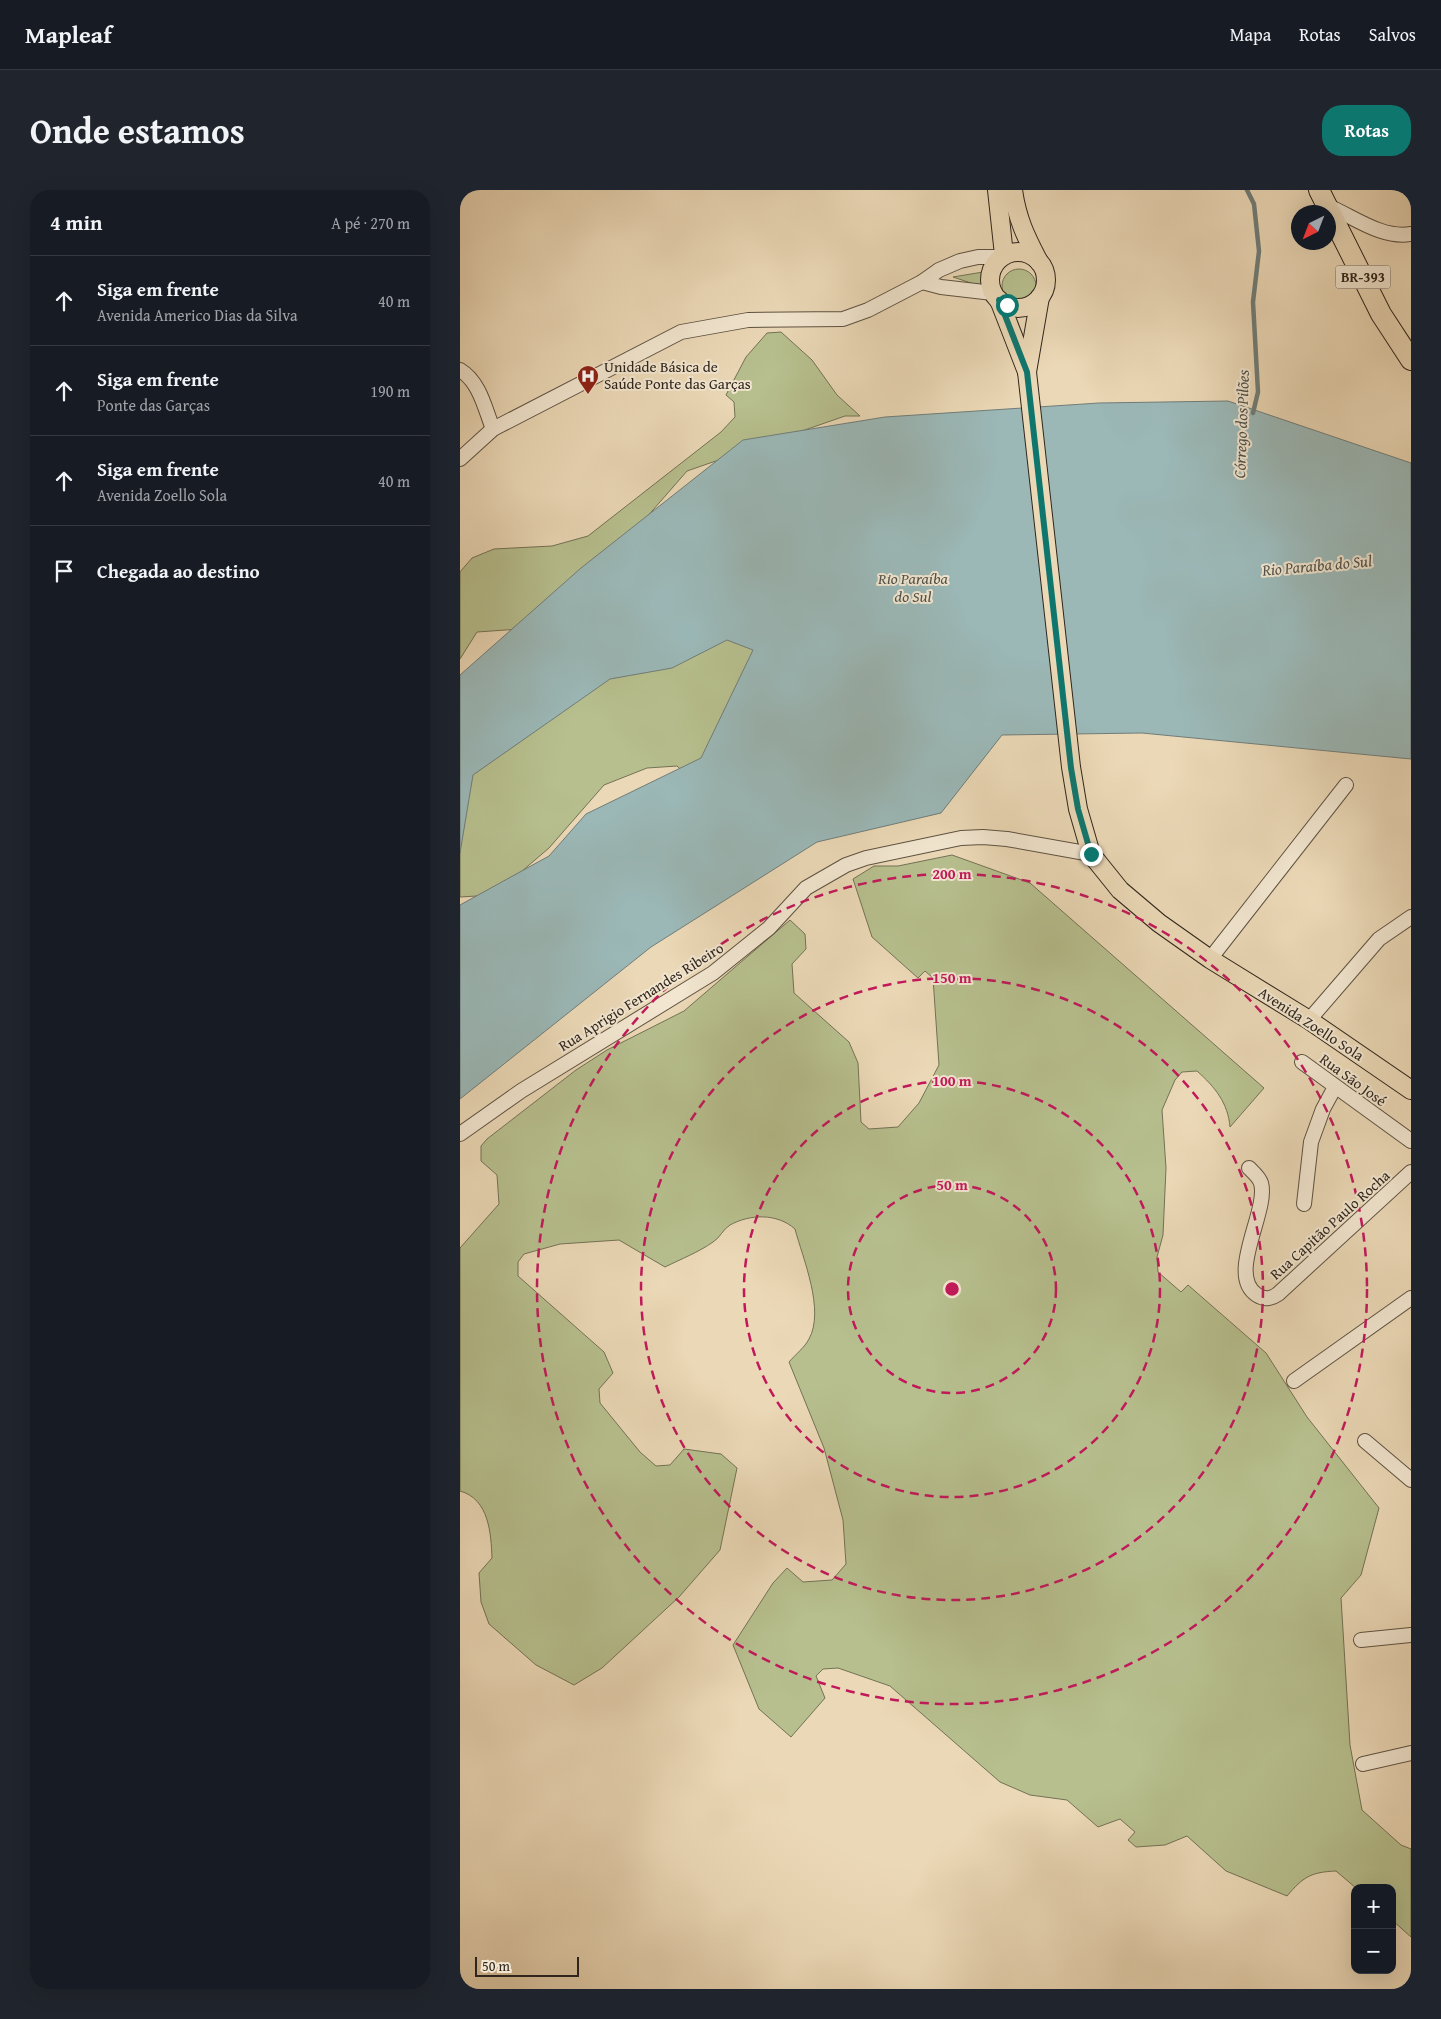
<!DOCTYPE html>
<html lang="pt">
<head>
<meta charset="utf-8">
<style>
  :root { --surface:#171b24; --page:#20242c; --text:#f1f3f6; --muted:#9ea1a6; --line:#363941; --accent:#0f766e }
  body { margin:0; font-family:"Gentium Book Plus",serif; background:var(--page); color:var(--text) }
  .controls { position:absolute; right:15px; bottom:15px; display:grid; overflow:hidden; border-radius:10px; box-shadow:0 5px 20px #0002 }
  .controls button { width:45px; height:45px; display:grid; place-items:center; padding:0; border:0; border-bottom:1px solid var(--line); background:var(--surface); color:var(--text); font:25px sans-serif }
  .compass { position:absolute; left:831px; top:15px; width:45px; height:45px; border-radius:50%; background:var(--surface); box-shadow:0 5px 20px #0002; rotate:222deg }
  .scale { position:absolute; left:15px; bottom:12px; width:104px; box-sizing:border-box; padding-left:5px; border:2px solid #2f251c; border-top:0; font-size:14px; line-height:18px; white-space:nowrap; color:#2f251c; -webkit-text-stroke:4px #f2e6d0; paint-order:stroke }
  .stop { position:absolute; width:15px; height:15px; margin:-11px; border:4px solid #0f766e; border-radius:50%; background:#fff }
  .stop.end { background:#0f766e; border-color:#fff; box-shadow:0 1px 5px #0008 }
  .list { margin:0; padding:0; list-style:none }
  h2 { display:flex; justify-content:space-between; align-items:center; height:65px; margin:0; padding:0 20px; font-size:21px }
  h2 small { font-size:16px; font-weight:400; color:var(--muted) }
  .list li { display:grid; grid-template-columns:32px 1fr auto; gap:15px; align-items:center; box-sizing:border-box; height:90px; padding:0 20px; border-top:1px solid var(--line) }
  .list b { display:block; font-size:19px; white-space:nowrap }
  .list p { margin:0; font-size:16px; white-space:nowrap; color:var(--muted) }
  .list em { font-size:16px; font-style:normal; color:var(--muted) }
  .icon { flex:none; width:28px; height:28px; fill:none; stroke:currentColor; stroke-width:2; stroke-linecap:round; stroke-linejoin:round }
  .map { position:relative; flex:none; width:951px; height:1799px; overflow:hidden; border-radius:20px }
  header { display:flex; align-items:center; gap:30px; box-sizing:border-box; height:70px; padding:0 25px; background:var(--surface); border-bottom:1px solid var(--line) }
  header strong { font-size:24px }
  nav { display:flex; gap:28px; margin-inline-start:auto; font-size:18px }
  .intro { display:flex; align-items:center; justify-content:space-between; box-sizing:border-box; height:120px; padding:0 30px }
  h1 { margin:0; font-size:35px }
  .button { padding:12px 22px; border-radius:20px; background:var(--accent); color:#fff; font-size:18px; font-weight:700 }
  main { display:flex; gap:30px; padding:0 30px }
  aside { flex:1; background:var(--surface); border-radius:20px; box-shadow:0 5px 20px #0002 }
  .map>svg:first-child { display:block }
  .green { fill:#b7bf8e; stroke:#737255 }
  .water { fill:#9bb8b7; stroke:#707d79 }
  .lines { fill:none; stroke-linecap:round; stroke-linejoin:round }
  .stream { stroke:#707d79; stroke-width:4.5 }
  .minor-casing { stroke:#5e5242; stroke-width:16 }
  .major-casing { stroke:#2f251c; stroke-width:20 }
  .highway-casing { stroke:#2f251c; stroke-width:22 }
  .minor { stroke:#f2e6d0; stroke-width:14 }
  .major { stroke:#ebd8b6; stroke-width:18 }
  .highway { stroke:#ebd8b6; stroke-width:20 }
  .route { stroke:#0f766e; stroke-width:6 }
  .ring { fill:none; stroke:#c2185b; stroke-width:2.5; stroke-dasharray:9 6 }
  .labels { text-anchor:middle; stroke-width:4; stroke-linejoin:round; paint-order:stroke }
  .shield { fill:#f2e6d0; stroke:#6a5f52; stroke-width:1 }
  .shield-label { font-size:14px; font-weight:bold; fill:#2f251c }
  .poi-label { font-size:15px; fill:#2f251c; stroke:#f2e6d0; text-anchor:start }
  .street-label { font-size:15px; fill:#2f251c; stroke:#f2e6d0 }
  .water-label { font-size:16px; font-style:italic; fill:#4f514a; stroke:#f2e6d0 }
  .centre { fill:#c2185b; stroke:#f2e6d0; stroke-width:2.5 }
  .ring-label { font-size:15px; text-anchor:middle; font-weight:bold; fill:#c2185b; stroke:#f2e6d0; stroke-width:4; stroke-linejoin:round; paint-order:stroke }
</style>
</head>
<body>
<header>
<strong>Mapleaf</strong>
<nav><a>Mapa</a><a>Rotas</a><a>Salvos</a></nav>
</header>
<div class="intro"><h1>Onde estamos</h1><a class="button">Rotas</a></div>
<main>
<aside>
<h2>4 min<small>A pé · 270 m</small></h2>
<ul class="list">
<li><svg class="icon" aria-label="ahead" viewBox="0 0 24 24"><path d="M12 20V5M6 11l6-6 6 6"/></svg><div><b>Siga em frente</b><p>Avenida Americo Dias da Silva</p></div><em>40 m</em></li>
<li><svg class="icon" aria-label="ahead" viewBox="0 0 24 24"><path d="M12 20V5M6 11l6-6 6 6"/></svg><div><b>Siga em frente</b><p>Ponte das Garças</p></div><em>190 m</em></li>
<li><svg class="icon" aria-label="ahead" viewBox="0 0 24 24"><path d="M12 20V5M6 11l6-6 6 6"/></svg><div><b>Siga em frente</b><p>Avenida Zoello Sola</p></div><em>40 m</em></li>
<li><svg class="icon" aria-label="arrive" viewBox="0 0 24 24"><path d="M6 21V4h12l-3 4 3 4H6"/></svg><div><b>Chegada ao destino</b></div></li>
</ul>
</aside>
<div class="map">
<svg width="951" height="1799" viewBox="0 0 951 1799">
  <rect width="100%" height="100%" fill="#ebd8b6"/>
  <filter id="stains"><feTurbulence type="fractalNoise" baseFrequency=".004" numOctaves="4"/><feColorMatrix values="0 0 0 0 .2 0 0 0 0 .09 0 0 0 0 .02 0 0 0 .5 -.17"/></filter>
  <radialGradient id="worn" r=".72"><stop offset=".6" stop-color="#630" stop-opacity="0"/><stop offset="1" stop-color="#630" stop-opacity=".3"/></radialGradient>
  <g class="green">
    <circle cx="559" cy="96" r="17"/>
    <path d="M523 82V97L493 87Z"/>
    <path d="M321 142 352 170 377 205 400 226H385L227 281 152 367 75 438 17 442 0 469V382L12 368 34 359 92 356 128 346 261 242 275 227 274 212 266 205 286 167 307 143Z"/>
    <path d="M325 436 232 590 217 576 187 578 144 595 89 658 34 705 0 707V581L122 479Z"/>
    <path d="M492 665 570 693 804 898 770 937C768 913 755 897 737 881L722 882 715 890 702 920 706 978 703 1045 697 1067 698 1082 721 1102 728 1095 806 1163 847 1227 919 1318 901 1385 881 1408 890 1555 902 1620 941 1655 951 1659V1747L932 1730V1698H896L876 1681C851 1682 843 1687 827 1706L766 1681 727 1646 705 1655 676 1657 668 1650 675 1642 660 1629 638 1637 607 1610 570 1605 540 1592 430 1496 378 1478 363 1479 356 1486 365 1508 331 1547 299 1519 273 1455 313 1393 327 1378 343 1392 372 1390 386 1374 383 1330 364 1258 329 1172C335 1165 345 1157 349 1149 365 1120 343 1069 335 1039 317 1023 290 1024 270 1035 263 1039 260 1048 253 1052 239 1062 221 1069 205 1077L159 1050 100 1054 64 1064 58 1072V1086L144 1162 153 1183 139 1199 140 1213 180 1262 196 1276 210 1275 224 1259 261 1264 277 1278 260 1360 219 1407 142 1478 114 1495 76 1475 29 1434 21 1412 19 1383 32 1368C31 1343 29 1309 0 1301V1058L39 1014 37 985 21 971V956L27 949 116 880 147 860 224 821 330 730 345 744 346 759 332 774 334 803 389 852 398 873 401 932 409 939 438 937 459 913 479 875 473 788 465 781 458 788 412 747 393 689 414 676H438Z"/>
  </g>
  <path class="water" d="M768 211 951 273V569L682 543 542 545 481 623 357 652 191 757 0 909V715L89 666 126 624 241 568 293 460 267 450 212 478 150 489 13 585 0 663V485L121 378 283 250 425 227 639 213Z"/>
  <g class="lines">
    <path class="stream" d="M787 0 794 14 799 61 793 112 798 202 793 223"/>
    <g class="minor-casing">
      <g id="minor">
        <path d="M868 16C894 27 922 49 951 44"/>
        <path d="M462 92 481 97 533 103"/>
        <path d="M0 180C20 192 25 219 33 239"/>
        <path d="M0 269 33 239 221 142 288 130 383 129 408 120 462 92 479 80 500 71 518 67H539"/>
        <path d="M750 769 886 595"/>
        <path d="M849 830 919 749 951 727"/>
        <path d="M842 872 951 951"/>
        <path d="M0 944 61 901 253 783 309 738 346 698 386 675 406 668 501 648 523 647 547 649 631 664"/>
        <path d="M789 978C793 982 799 987 801 993 809 1021 766 1085 797 1105 805 1110 811 1109 818 1104L951 982"/>
        <path d="M844 1014 851 952 863 919 875 897"/>
        <path d="M834 1191 951 1108"/>
        <path d="M905 1251 951 1290"/>
        <path d="M901 1450 951 1445"/>
        <path d="M903 1574 951 1563"/>
      </g>
    </g>
    <g class="major-casing">
      <g id="major">
        <path d="M537 0 544 65"/>
        <path d="M553 0C557 29 566 47 579 72"/>
        <circle cx="558" cy="90" r="28"/>
        <path d="M580 107 567 182 611 577 618 619 631 664 660 700 699 733 750 769 849 830 951 900"/>
        <path d="M539 110 567 182"/>
      </g>
    </g>
    <g class="highway-casing">
      <path id="highway" d="M859 0 921 124 951 170"/>
    </g>
    <use href="#minor" class="minor"/>
    <use href="#major" class="major"/>
    <use href="#highway" class="highway"/>
  </g>
  <g class="lines">
    <path class="route" d="M547 115 539 110 567 182 611 578 618 619 631 664"/>
  </g>
  <g class="ring">
    <circle cx="492" cy="1099" r="104"/>
    <circle cx="492" cy="1099" r="208"/>
    <circle cx="492" cy="1099" r="311"/>
    <circle cx="492" cy="1099" r="415"/>
  </g>
  <defs>
    <g id="hospital-pin" transform="scale(1.125)"><path d="M0 17L-7.5 6A9.5 9.5 0 1 1 7.5 6Z" fill="#8f2418" stroke="#f2e6d0"/><path d="M-5-5h3v3.5h4V-5h3V5h-3V1.5h-4V5h-3Z" fill="#fff"/></g>
  </defs>
  <g fill-rule="evenodd">
    <use href="#hospital-pin" x="128" y="186"/>
  </g>
  <g class="labels">
    <rect class="shield" x="875.5" y="75.5" width="55" height="23" rx="4"/>
    <g class="shield-label">
      <text x="903" y="92">BR-393</text>
    </g>
    <g class="poi-label">
      <text x="144" y="182">Unidade Básica de<tspan x="144" dy="17">Saúde Ponte das Garças</tspan></text>
    </g>
    <g class="street-label">
      <text transform="translate(181 807) rotate(-32)" y="5">Rua Aprigio Fernandes Ribeiro</text>
      <text transform="translate(851 834) rotate(33)" y="5">Avenida Zoello Sola</text>
      <text transform="translate(893 890) rotate(36)" y="5">Rua São José</text>
      <text transform="translate(870 1035) rotate(-42)" y="5">Rua Capitão Paulo Rocha</text>
    </g>
    <g class="water-label">
      <text transform="translate(781 234) rotate(-88)" y="6">Córrego dos Pilões</text>
      <text transform="translate(857 375) rotate(-5)" y="6">Rio Paraíba do Sul</text>
      <text x="453" y="394">Rio Paraíba<tspan x="453" dy="18">do Sul</tspan></text>
    </g>
  </g>
  <circle cx="492" cy="1099" r="8" class="centre"/>
  <g class="ring-label">
    <text x="492" y="689">200 m</text>
    <text x="492" y="793">150 m</text>
    <text x="492" y="896">100 m</text>
    <text x="492" y="1000">50 m</text>
  </g>
  <rect width="100%" height="100%" filter="url(#stains)"/>
  <rect width="100%" height="100%" fill="url(#worn)"/>
</svg>
<div class="controls">
<button>+</button>
<button>−</button>
</div>
<svg class="compass" viewBox="-18 -18 36 36"><path d="M0-13l5 13h-10z" fill="#e53935"/><path d="M0 13l5-13h-10z" fill="#9ea1a6"/></svg>
<div class="scale">50 m</div>
<div class="stop" style="left:547px;top:115px"></div>
<div class="stop end" style="left:631px;top:664px"></div>
</div>
</main>
</body>
</html>
